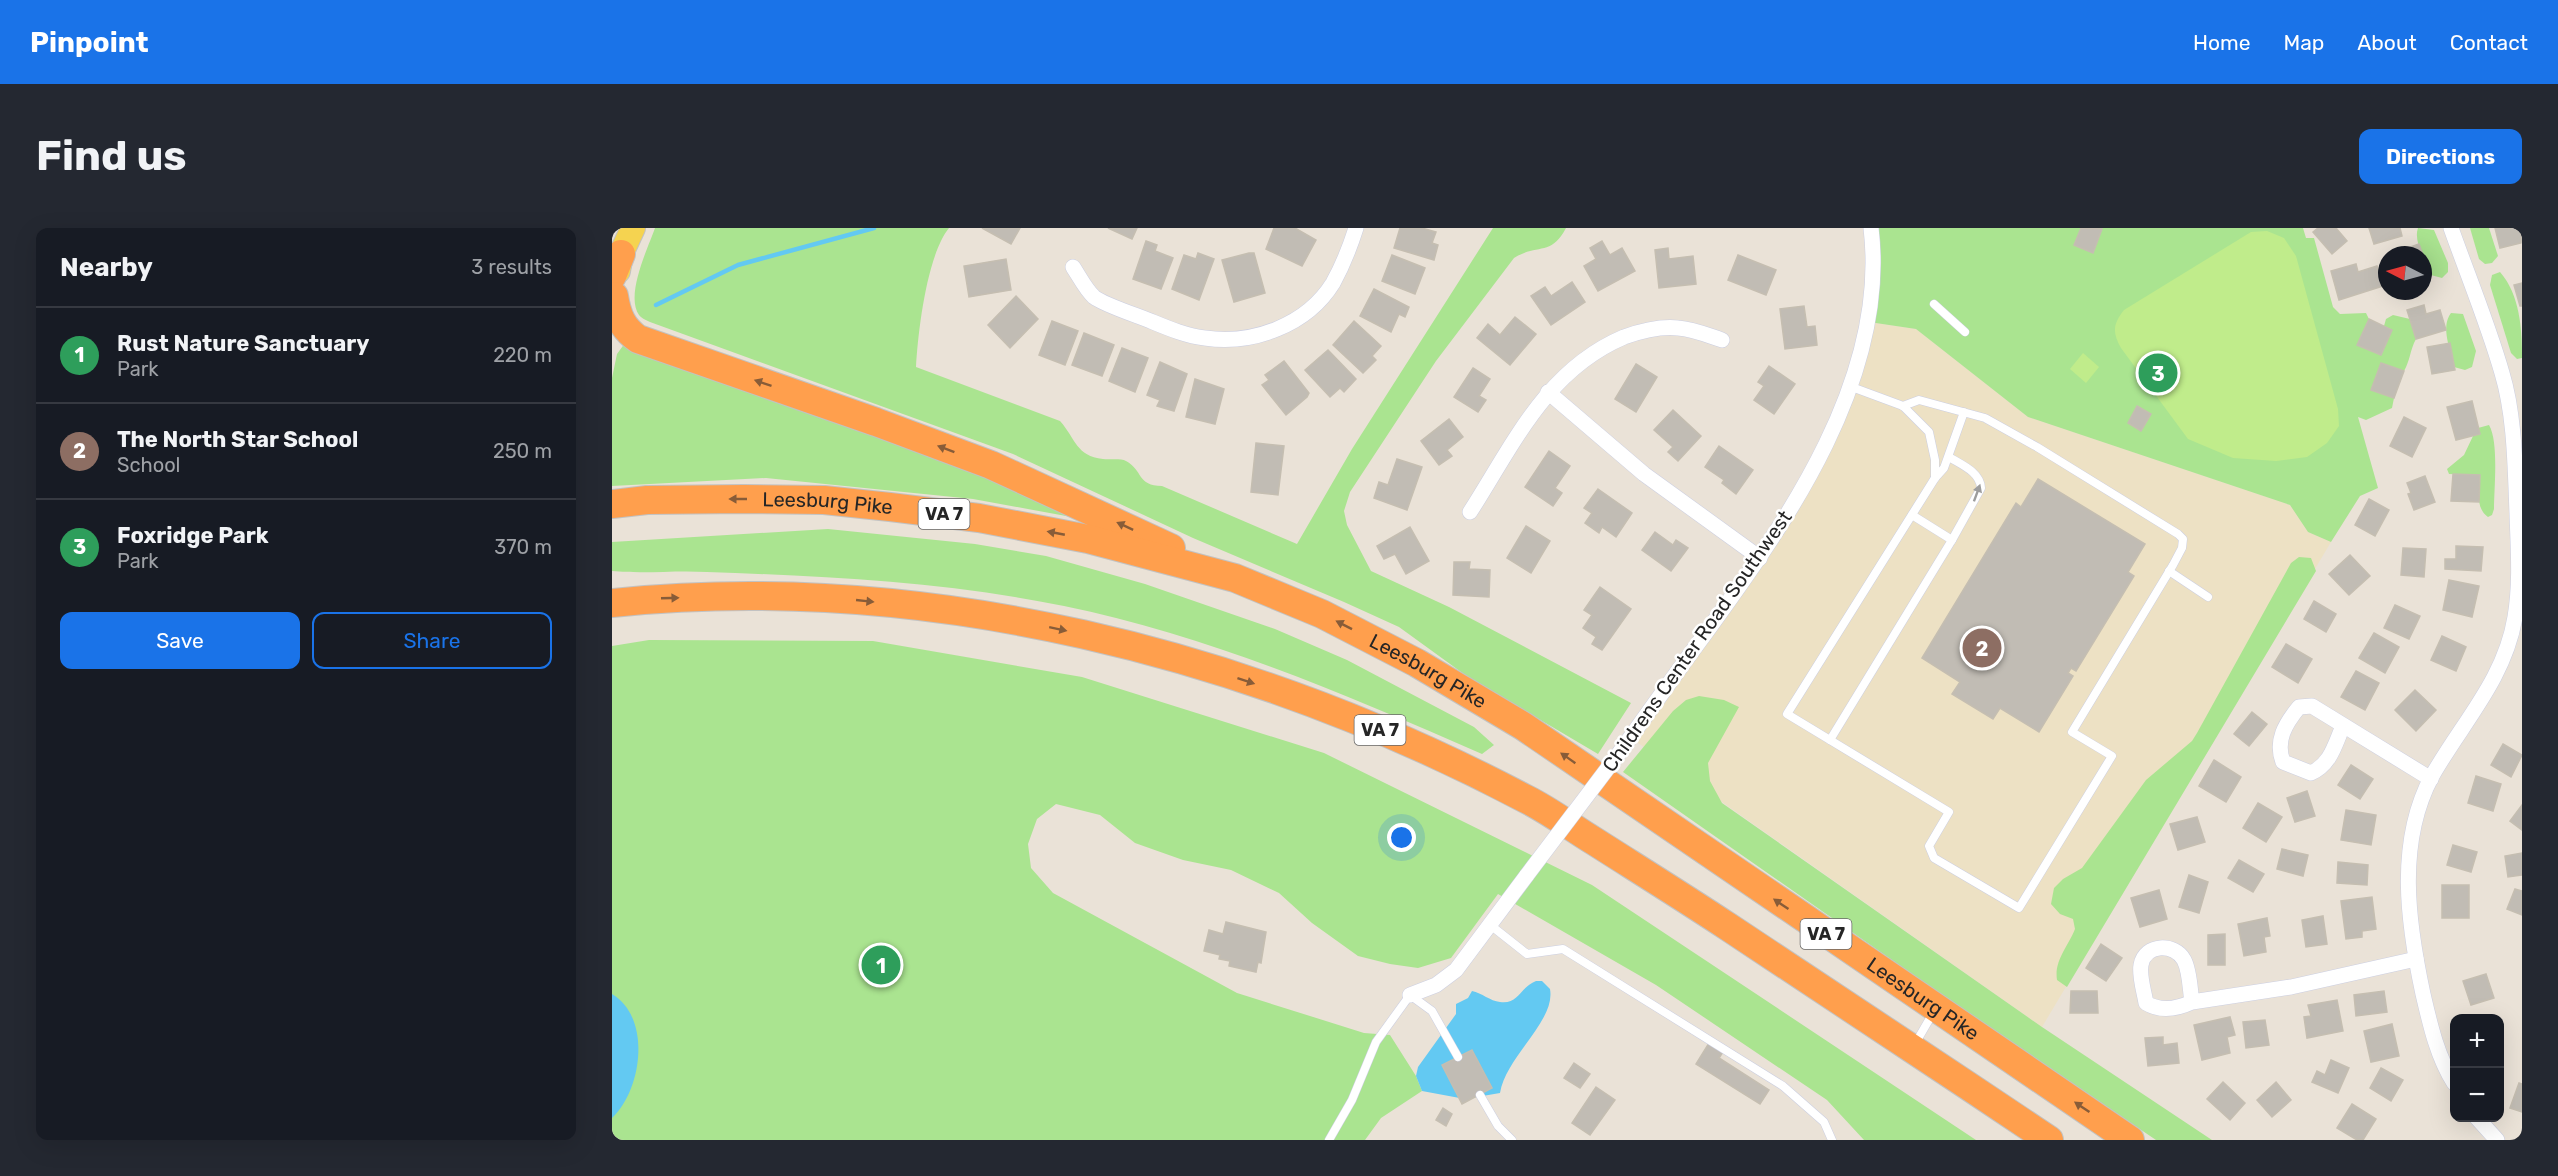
<!DOCTYPE html>
<html lang="en">
<head>
<meta charset="utf-8">
<style>
  :root { --surface:#171b24; --page:#242831; --text:#f1f3f6; --muted:#9ea1a6; --line:#363941; --accent:#1a73e8 }
  body { margin:0; font-family:Rubik,sans-serif; background:var(--page); color:var(--text) }
  .controls { position:absolute; right:18px; bottom:18px; display:grid; overflow:hidden; border-radius:12px; box-shadow:0 6px 24px #0002 }
  .controls button { width:54px; height:54px; display:grid; place-items:center; padding:0; border:0; border-bottom:2px solid var(--line); background:var(--surface); color:var(--text); font:30px sans-serif }
  .compass { position:absolute; left:1766px; top:18px; width:54px; height:54px; border-radius:50%; background:var(--surface); box-shadow:0 6px 24px #0002; rotate:276deg }
  .you { position:absolute; left:790px; top:610px; width:21px; height:21px; margin:-15px; border:4px solid #fff; border-radius:50%; background:#1a73e8; box-shadow:0 0 0 9px #1a73e833 }
  .badge { display:grid; place-items:center; width:39px; height:39px; border-radius:50%; background:var(--accent); color:#fff; font-size:20px; font-weight:700 }
  .pin { position:absolute; translate:-50% -50%; border:3px solid #fff; box-shadow:0 2px 6px #0006 }
  .list { margin:0; padding:0; list-style:none }
  h2 { display:flex; justify-content:space-between; align-items:center; height:78px; margin:0; padding:0 24px; font-size:26px }
  h2 small { font-size:20px; font-weight:400; color:var(--muted) }
  .list li { display:grid; grid-template-columns:39px 1fr auto; gap:18px; align-items:center; box-sizing:border-box; height:96px; padding:0 24px; border-top:2px solid var(--line) }
  .list b { display:block; font-size:22px; white-space:nowrap }
  .list p { margin:0; font-size:20px; white-space:nowrap; color:var(--muted) }
  .list em { font-size:20px; font-style:normal; color:var(--muted) }
  .actions { display:flex; gap:12px; padding:18px 24px }
  .actions a { flex:1; padding:14px 0; border:2px solid var(--accent); border-radius:12px; text-align:center; font-size:21px; color:var(--accent) }
  .actions .main { background:var(--accent); color:#fff }
  .map { position:relative; flex:none; width:1910px; height:912px; overflow:hidden; border-radius:12px }
  header { display:flex; align-items:center; gap:36px; box-sizing:border-box; height:84px; padding:0 30px; background:var(--accent); color:#fff }
  header strong { font-size:28px }
  nav { display:flex; gap:33px; margin-inline-start:auto; font-size:21px }
  .intro { display:flex; align-items:center; justify-content:space-between; box-sizing:border-box; height:144px; padding:0 36px }
  h1 { margin:0; font-size:42px }
  .button { padding:15px 27px; border-radius:12px; background:var(--accent); color:#fff; font-size:21px; font-weight:700 }
  main { display:flex; gap:36px; padding:0 36px }
  aside { flex:1; background:var(--surface); border-radius:12px; box-shadow:0 6px 24px #0002 }
  .map>svg:first-child { display:block }
  .education { fill:#ede1c4 }
  .green { fill:#aae490 }
  .pitch { fill:#c0ec8b }
  .water { fill:#63c9f2 }
  .lines { fill:none; stroke-linecap:round; stroke-linejoin:round }
  .stream { stroke:#63c9f2; stroke-width:4.5 }
  .building { fill:#c1bcb4; stroke:#c5beb1; stroke-width:1.5 }
  .lane-casing { stroke:#cccfe1; stroke-width:9 }
  .street-casing { stroke:#cccfe1; stroke-width:16 }
  .primary-casing { stroke:#c2c2c2; stroke-width:26 }
  .highway-casing { stroke:#c2c2c2; stroke-width:30 }
  .lane { stroke:#fff; stroke-width:8 }
  .street { stroke:#fff; stroke-width:15 }
  .primary { stroke:#f5d350; stroke-width:24 }
  .highway { stroke:#ff9f4d; stroke-width:28 }
  .street-bridge-casing { stroke:#cccfe1; stroke-width:16; stroke-linecap:butt }
  .street-bridge { stroke:#fff; stroke-width:15 }
  .oneway { fill:#885c38 }
  .oneway2 { fill:#9d9d9d }
  .labels { text-anchor:middle; stroke-width:5; stroke-linejoin:round; paint-order:stroke }
  .shield { fill:#fff; stroke:#676767; stroke-width:1.5 }
  .shield-label { font-size:18px; font-weight:bold; fill:#262626 }
  .street-label { font-size:20px; fill:#262626; stroke:#fff }
</style>
</head>
<body>
<header>
<strong>Pinpoint</strong>
<nav><a>Home</a><a>Map</a><a>About</a><a>Contact</a></nav>
</header>
<div class="intro"><h1>Find us</h1><a class="button">Directions</a></div>
<main>
<aside>
<h2>Nearby<small>3 results</small></h2>
<ul class="list">
<li><span class="badge" style="background:#2e9e5b">1</span><div><b>Rust Nature Sanctuary</b><p>Park</p></div><em>220 m</em></li>
<li><span class="badge" style="background:#8d6e63">2</span><div><b>The North Star School</b><p>School</p></div><em>250 m</em></li>
<li><span class="badge" style="background:#2e9e5b">3</span><div><b>Foxridge Park</b><p>Park</p></div><em>370 m</em></li>
</ul>
<div class="actions"><a class="main">Save</a><a>Share</a></div>
</aside>
<div class="map">
<svg width="1910" height="912" viewBox="0 0 1910 912">
  <rect width="100%" height="100%" fill="#eae2d7"/>
  <path class="education" d="M1257 94 1304 101 1416 189 1678 277 1696 304 1719 314 1430 799 1019 510 1199 246Z"/>
  <g class="green">
    <path d="M43 0H337C315 27 306 103 304 139L448 193C464 211 464 228 491 231 497 232 509 230 514 233 531 242 525 258 550 258L685 316 740 221 881 0H954C939 29 925 15 902 30L824 133 738 264 732 283 735 297 759 343 837 379 1019 475 986 526 856 449 787 399 732 374 581 310 401 226 38 94C34 92 29 90 27 87 13 67 36 20 43 0Z"/>
    <path d="M1259 0H1691L1694 10H1702L1721 79 1728 86 1754 85 1757 91 1745 117 1769 127 1780 102 1772 98 1774 91 1781 87 1798 91 1804 111C1798 122 1798 133 1792 143L1769 135 1760 162 1782 170 1780 180 1754 192 1746 189 1766 260 1748 268 1719 314 1696 304 1678 277 1416 189 1304 101 1257 94Z"/>
    <path d="M1806 0 1822 2 1836 35V44L1830 50 1815 46C1814 32 1801 13 1806 0Z"/>
    <path d="M1858 0H1877L1886 28 1880 35 1873 36 1867 31Z"/>
    <path d="M1888 44C1908 67 1910 101 1910 130L1905 131 1899 125 1878 57 1880 47Z"/>
    <path d="M1839 85 1851 86 1864 123 1860 139 1853 142 1842 139C1839 122 1828 99 1839 85Z"/>
    <path d="M13 115 323 225 465 290 361 271 154 250 0 258V150L5 126Z"/>
    <path d="M1877 197C1887 214 1882 260 1882 281L1880 287 1876 289C1863 280 1867 261 1868 247L1837 246 1835 241 1852 227 1861 208 1868 206 1866 200Z"/>
    <path d="M216 301 363 316 434 328 533 356 663 401 735 432 862 499 882 517 870 526C734 467 598 408 452 378 335 354 214 348 95 344 64 342 32 346 0 343V314Z"/>
    <path d="M1687 329 1699 330 1704 343 1455 759 1445 752C1442 732 1456 719 1463 701L1461 691 1448 686 1439 676 1442 660 1451 651 1470 640 1534 552 1580 513 1585 505 1679 335Z"/>
    <path d="M37 412 261 413 470 449 712 525 980 657 1364 912H1252L1215 872 1044 757 886 666 839 730 806 740 778 736 746 728 700 695 667 665 619 642 571 632 523 615 488 587 444 576 425 591 416 616 419 640 441 665 625 765 752 805 778 807 804 848 810 863 769 890 753 912H0V418Z"/>
    <path d="M1087 468 1112 472 1127 479 1096 535 1098 553 1110 575 1430 799 1600 912H1544L1340 774 1011 544 1061 483 1074 472Z"/>
  </g>
  <g class="pitch">
    <path d="M1655 3 1672 10 1684 28 1726 181 1727 198 1715 215 1695 229 1664 233 1621 230 1576 211 1509 120C1500 104 1501 96 1512 82L1639 4Z"/>
    <path d="M1471 125 1487 139 1474 155 1458 141Z"/>
  </g>
  <g class="water">
    <path d="M924 753H930L938 761C944 793 894 828 888 865L853 871 810 863 804 848 806 839 844 786V776L856 770 860 763C870 765 878 773 888 774 906 777 908 759 924 753Z"/>
    <path d="M0 766C40 790 30 862 0 890Z"/>
  </g>
  <g class="lines">
    <path class="stream" d="M44 77 126 37 262 0"/>
  </g>
  <g class="building">
    <path d="M370 0H408L399 16Z"/>
    <path d="M496 0H525L520 11Z"/>
    <path d="M662 0H683L704 12 690 38 654 21Z"/>
    <path d="M788 0H810L824 4 820 15 826 17 822 32 782 20Z"/>
    <path d="M1469 0 1490 1 1481 25 1462 17Z"/>
    <path d="M1706 0H1724L1735 13 1720 26 1701 4Z"/>
    <path d="M1757 0H1788L1790 8 1762 16Z"/>
    <path d="M1883 0H1910L1909 15 1888 20Z"/>
    <path d="M534 13 545 17 543 23 561 30 549 61 521 51Z"/>
    <path d="M990 13 998 27 1010 20 1023 43 986 63 972 38 984 31 978 20Z"/>
    <path d="M1807 16 1811 27H1778V26Z"/>
    <path d="M1056 20 1057 31 1081 28 1084 56 1047 60 1043 22Z"/>
    <path d="M586 25 602 31 587 72 560 61 572 27 584 31Z"/>
    <path d="M637 25H642L653 65 622 74 610 32Z"/>
    <path d="M780 27 813 40 803 66 770 53Z"/>
    <path d="M1126 27 1164 42 1154 67 1116 52Z"/>
    <path d="M394 31 399 62 357 69 352 38Z"/>
    <path d="M1744 36 1746 44 1765 38 1771 58 1727 72 1719 43Z"/>
    <path d="M960 54 973 74 939 97 919 68 933 59 939 68Z"/>
    <path d="M1910 55V78H1908L1902 57Z"/>
    <path d="M762 61 797 79 793 89 787 86 779 104 748 88Z"/>
    <path d="M404 68 426 91 398 120 376 97Z"/>
    <path d="M1812 77 1814 86 1828 82 1834 102 1804 111 1795 82Z"/>
    <path d="M1192 78 1195 99 1203 98 1205 117 1173 121 1168 81Z"/>
    <path d="M903 89 924 106 898 137 865 110 876 96 888 107Z"/>
    <path d="M1757 91 1780 102 1769 127 1745 117Z"/>
    <path d="M440 93 466 103 453 137 427 127Z"/>
    <path d="M742 93 769 118 760 128 764 132 751 145 721 117Z"/>
    <path d="M472 105 502 117 490 148 460 137Z"/>
    <path d="M1838 115 1843 142 1820 146 1815 119Z"/>
    <path d="M510 120 536 130 523 164 497 153Z"/>
    <path d="M716 122 744 151 732 164 728 160 718 169 693 142Z"/>
    <path d="M672 133 697 165 695 169 674 187 650 157 657 152 653 147Z"/>
    <path d="M548 134 575 146 562 183 545 178 548 172 535 167Z"/>
    <path d="M1769 135 1792 143 1782 170 1759 162Z"/>
    <path d="M1024 136 1045 149 1024 184 1003 171Z"/>
    <path d="M1157 138 1183 156 1162 186 1142 172 1152 158 1146 154Z"/>
    <path d="M861 140 878 151 867 168 874 172 866 184 842 169Z"/>
    <path d="M583 151 612 161 603 196 574 189Z"/>
    <path d="M1860 173 1868 206 1844 212 1835 179Z"/>
    <path d="M1525 178 1539 186 1529 203 1516 195Z"/>
    <path d="M1061 182 1089 208 1066 233 1056 224 1061 219 1042 202Z"/>
    <path d="M1792 189 1814 200 1800 229 1778 218Z"/>
    <path d="M837 191 851 209 835 222 840 228 827 237 809 213Z"/>
    <path d="M644 215 672 218 666 267 639 264Z"/>
    <path d="M1107 218 1141 242 1124 266 1110 255 1112 252 1093 239Z"/>
    <path d="M937 223 958 238 943 260 950 265 941 278 913 259Z"/>
    <path d="M785 231 810 239 795 282 762 270 767 254 776 257Z"/>
    <path d="M1841 246 1868 247 1867 274 1839 273Z"/>
    <path d="M1813 248 1823 274 1802 282 1796 266 1799 265 1795 255Z"/>
    <path d="M1426 251 1533 316 1516 344 1522 348 1464 443 1459 440 1456 445 1461 448 1427 504 1388 480 1381 491 1340 466 1348 454 1310 430 1404 275 1409 279Z"/>
    <path d="M986 261 1020 285 1004 309 990 299 987 305 973 295 980 285 972 280Z"/>
    <path d="M1757 271 1777 282 1763 308 1743 297Z"/>
    <path d="M914 298 938 313 919 345 895 330Z"/>
    <path d="M798 299 817 333 794 346 783 326 772 331 765 318Z"/>
    <path d="M1043 304 1061 317 1064 312 1076 320 1059 343 1030 322Z"/>
    <path d="M1844 318 1871 319 1869 343 1833 341V331H1844Z"/>
    <path d="M1791 320 1814 321 1812 349 1789 347Z"/>
    <path d="M1738 327 1758 348 1737 367 1717 346Z"/>
    <path d="M842 334H858L857 341 878 342 877 369 841 367Z"/>
    <path d="M1837 352 1867 358 1860 389 1831 382Z"/>
    <path d="M988 359 1019 381 990 422 980 416 984 409 971 400 980 387 972 382Z"/>
    <path d="M1702 373 1724 386 1714 404 1692 391Z"/>
    <path d="M1783 377 1808 388 1797 411 1772 400Z"/>
    <path d="M1762 405 1787 419 1773 445 1747 430Z"/>
    <path d="M1830 408 1854 419 1844 443 1819 432Z"/>
    <path d="M1674 416 1700 431 1686 455 1660 439Z"/>
    <path d="M1744 443 1767 455 1753 482 1729 469Z"/>
    <path d="M1803 462 1824 482 1804 503 1783 482Z"/>
    <path d="M1640 484 1655 496 1637 518 1622 506Z"/>
    <path d="M1891 516 1910 527 1899 549 1879 537Z"/>
    <path d="M1602 532 1629 549 1614 574 1587 558Z"/>
    <path d="M1739 537 1761 551 1748 571 1726 557Z"/>
    <path d="M1864 548 1889 556 1881 583 1856 575Z"/>
    <path d="M1695 563 1703 588 1683 594 1675 570Z"/>
    <path d="M1646 575 1670 589 1654 614 1631 600Z"/>
    <path d="M1910 577V602L1898 593Z"/>
    <path d="M1734 582 1764 587 1759 617 1729 612Z"/>
    <path d="M1585 589 1593 614 1566 622 1558 596Z"/>
    <path d="M1841 617 1865 624 1859 644 1835 637Z"/>
    <path d="M1670 621 1696 627 1691 648 1665 641Z"/>
    <path d="M1910 625V647L1896 649 1893 628Z"/>
    <path d="M1627 632 1652 646 1641 664 1616 650Z"/>
    <path d="M1726 634 1756 637 1755 657 1725 655Z"/>
    <path d="M1577 647 1596 654 1587 685 1567 679Z"/>
    <rect x="1830" y="657" width="27" height="33"/>
    <path d="M1903 661 1910 663V687L1895 681Z"/>
    <path d="M1547 662 1555 691 1528 699 1519 670Z"/>
    <path d="M1760 669 1764 701 1750 703V709L1734 711 1729 673Z"/>
    <path d="M1711 688 1715 716 1694 719 1690 692Z"/>
    <path d="M1655 690 1658 708 1652 709 1654 724 1632 728 1626 696Z"/>
    <path d="M614 694 654 704 649 735 646 734 644 744 617 738 618 733 607 731 608 727 592 723 597 702 611 706Z"/>
    <path d="M1613 706V737H1596V707Z"/>
    <path d="M1489 716 1510 730 1494 753 1474 740Z"/>
    <path d="M1874 746 1882 770 1859 777 1851 753Z"/>
    <path d="M1459 763H1485L1486 785H1458Z"/>
    <path d="M1772 763 1775 784 1744 788 1742 767Z"/>
    <path d="M1725 772 1731 803 1695 810 1692 789 1699 788 1696 777Z"/>
    <path d="M1618 789 1623 807 1615 809 1618 825 1590 832 1582 797Z"/>
    <path d="M1653 792 1657 817 1634 820 1631 794Z"/>
    <path d="M1780 796 1787 828 1759 834 1752 803Z"/>
    <path d="M1551 809V817L1565 815 1567 835 1536 838 1533 810Z"/>
    <path d="M1097 815 1111 824 1107 830 1157 862 1148 876 1084 836Z"/>
    <path d="M860 822 880 860 850 876 830 837Z"/>
    <path d="M1719 832 1737 840 1726 865 1700 854 1705 843 1713 847Z"/>
    <path d="M962 835 978 846 968 860 952 850Z"/>
    <path d="M1769 840 1791 852 1779 873 1758 860Z"/>
    <path d="M1611 854 1633 875 1618 892 1595 871Z"/>
    <path d="M1664 854 1679 872 1660 889 1645 872Z"/>
    <path d="M1907 855 1910 856V884L1898 880Z"/>
    <path d="M984 859 1003 872 978 907 960 895Z"/>
    <path d="M1740 876 1764 891 1751 912H1745L1725 900Z"/>
    <path d="M831 880 840 886 834 898 824 892Z"/>
  </g>
  <g class="lines">
    <g class="lane-casing">
      <g id="lane">
        <path d="M1322 76 1353 104"/>
        <path d="M1237 158 1291 178 1317 204 1323 232V250"/>
        <path d="M1291 178 1307 172 1373 190 1425 219 1566 306 1571 311 1570 320 1561 337 1460 504 1500 528 1407 680 1322 630 1317 618 1337 584 1175 486 1323 250 1332 240 1352 184"/>
        <path d="M1337 229C1350 237 1368 244 1369 260L1340 312"/>
        <path d="M1557 343 1596 369"/>
        <path d="M1218 512 1340 312 1300 287"/>
        <path d="M877 696 915 726 951 721 1171 858 1212 894 1220 912"/>
        <path d="M1303 816 1321 785"/>
        <path d="M868 867 886 898 900 912"/>
        <path d="M717 912 740 872 764 814 798 767 820 783 846 829"/>
      </g>
    </g>
    <g class="street-casing">
      <g id="street">
        <path d="M1839 0C1856 48 1876 96 1890 145 1903 188 1903 240 1905 285 1906 319 1909 354 1903 389 1893 451 1850 495 1820 548 1784 615 1796 696 1811 766 1818 796 1825 828 1842 855"/>
        <path d="M461 39C467 48 474 62 482 69 492 77 527 88 541 94 558 101 575 108 593 110 641 117 695 97 721 55 731 37 738 19 744 0"/>
        <path d="M936 164 1032 246 1148 330"/>
        <path d="M858 284C901 217 934 142 1012 109 1029 103 1048 98 1066 100 1081 101 1095 107 1110 112"/>
        <path d="M1731 498C1723 516 1719 536 1699 545L1671 534C1663 513 1673 496 1687 479L1700 478 1819 551"/>
        <path d="M1008 524C1036 485 1064 445 1093 406 1176 292 1277 149 1259 0"/>
        <path d="M798 767 824 757 844 742 915 647"/>
        <path d="M1580 774C1578 762 1578 743 1572 732 1563 715 1533 715 1529 737 1527 748 1532 763 1534 775 1549 784 1565 781 1580 774L1679 759 1804 731"/>
        <path d="M1865 890 1885 912"/>
      </g>
    </g>
    <g class="primary-casing">
      <path id="primary" d="M6 43 9 26 21 0"/>
    </g>
    <g class="highway-casing">
      <g id="highway">
        <path d="M0 48 9 26"/>
        <path d="M2 68C5 87 10 100 26 111L264 194 379 237 559 320"/>
        <path id="s1" d="M0 276 35 272 132 271 212 272 278 279 367 290 476 311 623 350 710 386 805 435 911 498 1518 912"/>
        <path d="M0 375C314 343 637 425 914 571 938 583 959 599 982 613 1026 641 1071 669 1115 698 1222 769 1330 840 1437 912"/>
      </g>
    </g>
    <use href="#lane" class="lane"/>
    <use href="#street" class="street"/>
    <use href="#primary" class="primary"/>
    <use href="#highway" class="highway"/>
    <g class="street-bridge-casing">
      <path id="street-bridge" d="M915 647 1008 524"/>
    </g>
    <use href="#street-bridge" class="street-bridge"/>
  </g>
  <defs><path id="oneway-solid" d="M-6-.8H1V-3.2L6.5 0L1 3.2V.8H-6Z" transform="scale(1.5)"/></defs>
  <g class="oneway">
    <use href="#oneway-solid" transform="translate(151 155) rotate(-161)"/>
    <use href="#oneway-solid" transform="translate(334 221) rotate(-159)"/>
    <use href="#oneway-solid" transform="translate(126 271) rotate(180)"/>
    <use href="#oneway-solid" transform="translate(513 298) rotate(-155)"/>
    <use href="#oneway-solid" transform="translate(444 305) rotate(-169)"/>
    <use href="#oneway-solid" transform="translate(58 370) rotate(-2)"/>
    <use href="#oneway-solid" transform="translate(253 373) rotate(6)"/>
    <use href="#oneway-solid" transform="translate(732 397) rotate(-153)"/>
    <use href="#oneway-solid" transform="translate(446 401) rotate(12)"/>
    <use href="#oneway-solid" transform="translate(634 453) rotate(18)"/>
    <use href="#oneway-solid" transform="translate(956 530) rotate(-145)"/>
    <use href="#oneway-solid" transform="translate(1169 676) rotate(-146)"/>
    <use href="#oneway-solid" transform="translate(1470 879) rotate(-146)"/>
  </g>
  <use class="oneway2" href="#oneway-solid" transform="translate(1365 265) rotate(-70)"/>
  <g class="labels">
    <g class="shield">
      <rect x="306.5" y="271" width="51" height="30" rx="4.5"/>
      <rect x="742.5" y="487" width="51" height="30" rx="4.5"/>
      <rect x="1188.5" y="691" width="51" height="30" rx="4.5"/>
    </g>
    <g class="shield-label">
      <text x="332" y="292">VA 7</text>
      <text x="768" y="508">VA 7</text>
      <text x="1214" y="712">VA 7</text>
    </g>
    <g class="street-label">
      <text dy="7" stroke="none"><textPath href="#s1" startOffset="216">Leesburg Pike</textPath></text>
      <text transform="translate(1085 413) rotate(-55)" y="7">Childrens Center Road Southwest</text>
      <text dy="7" stroke="none"><textPath href="#s1" startOffset="846">Leesburg Pike</textPath></text>
      <text dy="7" stroke="none"><textPath href="#s1" startOffset="1440">Leesburg Pike</textPath></text>
    </g>
  </g>
</svg>
<div class="controls">
<button>+</button>
<button>−</button>
</div>
<svg class="compass" viewBox="-18 -18 36 36"><path d="M0-13l5 13h-10z" fill="#e53935"/><path d="M0 13l5-13h-10z" fill="#9ea1a6"/></svg>
<div class="you"></div>
<div class="pin badge" style="left:269px;top:737px;background:#2e9e5b">1</div>
<div class="pin badge" style="left:1370px;top:420px;background:#8d6e63">2</div>
<div class="pin badge" style="left:1546px;top:145px;background:#2e9e5b">3</div>
</div>
</main>
</body>
</html>
